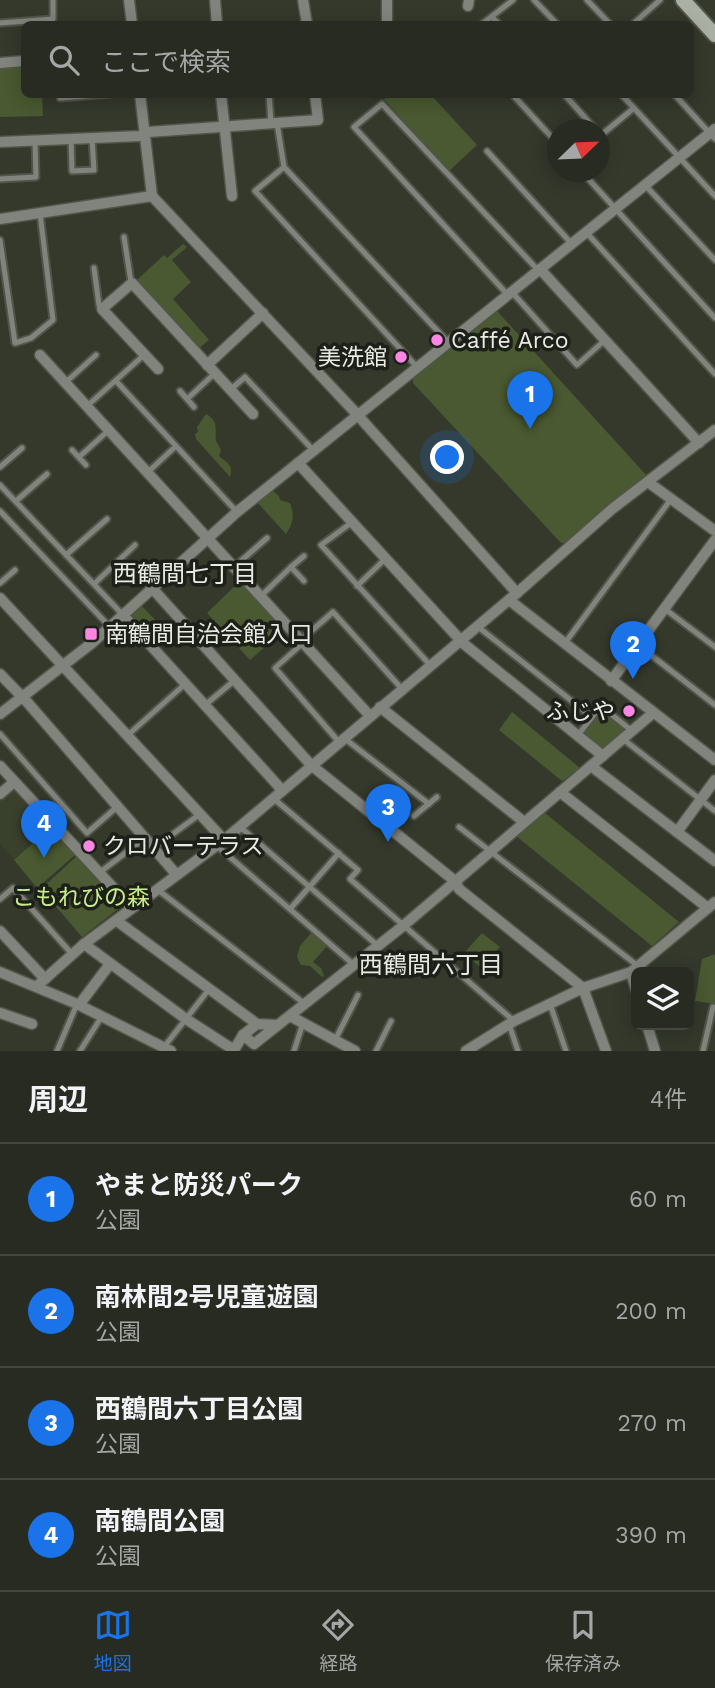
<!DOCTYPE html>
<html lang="ja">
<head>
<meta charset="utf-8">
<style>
  :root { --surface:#272b21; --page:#2f332a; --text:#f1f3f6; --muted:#a4a7a5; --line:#43473f; --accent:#1a73e8 }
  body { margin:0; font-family:"Work Sans","Noto Sans JP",sans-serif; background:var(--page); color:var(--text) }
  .controls { position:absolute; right:21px; bottom:21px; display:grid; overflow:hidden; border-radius:10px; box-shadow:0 4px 18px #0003 }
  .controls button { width:63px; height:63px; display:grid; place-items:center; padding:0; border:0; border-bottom:2px solid var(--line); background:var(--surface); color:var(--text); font:35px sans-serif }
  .compass { position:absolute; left:547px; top:119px; width:63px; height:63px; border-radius:50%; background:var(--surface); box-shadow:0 4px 18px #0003; rotate:67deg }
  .you { position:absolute; left:448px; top:458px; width:24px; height:24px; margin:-18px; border:5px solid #fff; border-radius:50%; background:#1a73e8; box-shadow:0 0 0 10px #1a73e833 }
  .badge { display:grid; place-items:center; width:46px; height:46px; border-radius:50%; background:var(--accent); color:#fff; font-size:23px; font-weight:700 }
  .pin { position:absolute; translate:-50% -58px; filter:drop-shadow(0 2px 4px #0008) }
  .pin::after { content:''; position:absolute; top:37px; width:24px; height:21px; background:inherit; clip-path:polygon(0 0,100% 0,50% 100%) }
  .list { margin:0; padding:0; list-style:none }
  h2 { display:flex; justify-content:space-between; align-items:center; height:91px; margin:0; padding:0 28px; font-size:30px }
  h2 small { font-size:23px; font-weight:400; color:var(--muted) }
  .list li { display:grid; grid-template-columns:46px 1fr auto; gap:21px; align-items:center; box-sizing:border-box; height:112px; padding:0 28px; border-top:2px solid var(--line) }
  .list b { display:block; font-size:26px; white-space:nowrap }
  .list p { margin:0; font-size:23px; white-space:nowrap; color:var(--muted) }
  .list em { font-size:23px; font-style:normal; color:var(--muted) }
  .icon { flex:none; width:38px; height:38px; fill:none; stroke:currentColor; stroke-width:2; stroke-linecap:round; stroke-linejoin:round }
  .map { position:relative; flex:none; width:715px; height:1051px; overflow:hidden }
  .search { position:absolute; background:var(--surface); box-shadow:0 4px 18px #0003; left:21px; right:21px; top:21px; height:77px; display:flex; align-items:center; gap:18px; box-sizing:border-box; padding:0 24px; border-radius:10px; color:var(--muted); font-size:26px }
  .sheet { height:539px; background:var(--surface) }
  nav { display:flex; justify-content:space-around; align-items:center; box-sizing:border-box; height:98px; border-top:2px solid var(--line); background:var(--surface); font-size:19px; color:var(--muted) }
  nav a { display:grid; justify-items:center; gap:4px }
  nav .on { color:var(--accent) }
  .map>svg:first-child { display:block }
  .built { fill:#39412d }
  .green { fill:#4a5931 }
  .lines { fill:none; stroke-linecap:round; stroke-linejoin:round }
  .lane-casing { stroke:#515549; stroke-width:9 }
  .street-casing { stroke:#515549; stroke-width:13 }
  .secondary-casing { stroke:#515549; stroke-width:18 }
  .lane { stroke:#81847d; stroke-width:5 }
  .street { stroke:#81847d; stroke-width:10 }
  .secondary { stroke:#abb0a5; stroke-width:14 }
  .poi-dot { fill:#fc86e3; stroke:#1d1f19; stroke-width:2.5 }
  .labels { text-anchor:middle; stroke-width:7; stroke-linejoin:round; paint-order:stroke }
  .poi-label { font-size:23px; fill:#e7ebe2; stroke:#1d1f19; text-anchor:start }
  .park-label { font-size:23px; fill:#c8ed88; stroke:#1d1f19 }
  .neighbourhood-label { font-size:24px; fill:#e7ebe2; stroke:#1d1f19 }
</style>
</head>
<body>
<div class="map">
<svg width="715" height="1051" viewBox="0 0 715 1051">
  <rect width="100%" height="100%" fill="#34392c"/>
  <path class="built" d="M12 789H15L51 827 14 860 0 844V800Z"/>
  <g class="green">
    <path d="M24 64V94L42 95 43 116 0 117V65Z"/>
    <path d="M389 95H431L477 145 449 171 384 99Z"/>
    <path d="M183 244 187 247 172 260 191 282 173 299 209 340 198 349 137 280 164 255 167 258Z"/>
    <path d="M497 311 647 476 565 543H561L413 383V378Z"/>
    <path d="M206 414C219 421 215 430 216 441L221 450 219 456C227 463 234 465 230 477L196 439 195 434 198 432 197 427Z"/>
    <path d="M273 491 279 496 280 500 290 503C295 516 293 523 286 534L256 501Z"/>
    <path d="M241 580 286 628 250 660 207 613Z"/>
    <path d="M139 603 163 628 151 639 127 614Z"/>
    <path d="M512 712 580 768 562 781 499 730Z"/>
    <path d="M600 713H603L623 728V732L602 751 584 734Z"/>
    <path d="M545 813 679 922 652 946 516 836Z"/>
    <path d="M51 827 75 855 37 888 14 860Z"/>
    <path d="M77 856 123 905 82 937 41 889Z"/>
    <path d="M311 933 327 946 313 962 321 968 324 976 322 977 310 966 301 965 297 957 300 946Z"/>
    <path d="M482 933 500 947 481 968 464 953Z"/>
    <path d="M715 954V1004L695 1001 702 959Z"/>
  </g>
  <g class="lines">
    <g class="lane-casing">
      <g id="lane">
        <path d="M534 0 557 24"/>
        <path d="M587 0 610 24"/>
        <path d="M492 17 499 24"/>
        <path d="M0 23 53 19V0"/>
        <path d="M482 24 513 0"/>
        <path d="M633 24 660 0"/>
        <path d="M269 94 271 122"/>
        <path d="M512 94 558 144"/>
        <path d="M564 94 596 130"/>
        <path d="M621 94 715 196"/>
        <path d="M674 94 715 139"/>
        <path d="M60 98 111 94"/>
        <path d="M277 123 284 167"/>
        <path d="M600 136 634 108"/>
        <path d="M71 139 72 171 94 170 92 138"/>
        <path d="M487 151 571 243"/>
        <path d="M582 172 715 318"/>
        <path d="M0 179 36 177 35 141"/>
        <path d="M644 184 715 260"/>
        <path d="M585 231 715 374"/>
        <path d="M124 237 131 282"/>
        <path d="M0 240 15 343 31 338 53 320 40 213"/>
        <path d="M94 268 99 305 102 309"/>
        <path d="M511 291 577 365 605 340"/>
        <path d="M507 294 354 127 382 104 538 270"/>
        <path d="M417 367 255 191 284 167 448 342"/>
        <path d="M116 381 237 512"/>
        <path d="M66 382 96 355"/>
        <path d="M230 390 245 377 314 451"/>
        <path d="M180 391 194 407"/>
        <path d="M187 399 214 374"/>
        <path d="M87 406 144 355"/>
        <path d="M72 450 86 465"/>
        <path d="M79 457 109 430"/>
        <path d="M0 467 22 448"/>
        <path d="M148 472 176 446"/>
        <path d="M0 485 123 615"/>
        <path d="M16 501 47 474"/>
        <path d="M0 511 110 627"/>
        <path d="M351 523 321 545 430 665"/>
        <path d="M66 555 107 519"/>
        <path d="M234 567 267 538"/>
        <path d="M291 567 304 556"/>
        <path d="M0 583 15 570"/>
        <path d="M94 584 135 545"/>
        <path d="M357 586 384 560"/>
        <path d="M261 596 291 567 304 581"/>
        <path d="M665 609 715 647"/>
        <path d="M477 626 592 717"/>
        <path d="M301 640 333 612 402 689"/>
        <path d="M303 643 275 668 339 742"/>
        <path d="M565 643 671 499"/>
        <path d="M638 645 715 705"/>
        <path d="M205 705 235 680"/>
        <path d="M0 734 87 833 117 807"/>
        <path d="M128 735 185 684"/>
        <path d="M578 735 601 706 632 731"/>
        <path d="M344 738 429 804"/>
        <path d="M623 739 715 811"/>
        <path d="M273 798 358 870 350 879 514 1021"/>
        <path d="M414 816 437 797"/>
        <path d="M239 826 377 945"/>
        <path d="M459 827 638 966"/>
        <path d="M216 845 353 964"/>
        <path d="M154 848 200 814"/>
        <path d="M99 873 145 838"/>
        <path d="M158 890 305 1004"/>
        <path d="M0 899 13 888 72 954"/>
        <path d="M290 909 339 853"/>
        <path d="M550 1004 566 1051"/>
        <path d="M509 1024 518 1051"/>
        <path d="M335 1040 358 995"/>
        <path d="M164 1047 210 988"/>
        <path d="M57 1051 77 1004"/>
        <path d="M80 1051 102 1016"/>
        <path d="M294 1051 303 1023"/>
        <path d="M376 1051 391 1021"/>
        <path d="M703 1051 713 1007"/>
      </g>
    </g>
    <g class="street-casing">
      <g id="street">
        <path d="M129 0 132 24"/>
        <path d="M215 0 217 24"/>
        <path d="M303 0 307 24"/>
        <path d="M468 6 469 0"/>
        <path d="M387 24V0"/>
        <path d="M0 63 24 61"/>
        <path d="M140 94 152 196"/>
        <path d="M221 94 232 196"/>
        <path d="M0 142 140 136 148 132 318 120 315 94"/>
        <path d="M0 219 152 196 354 411 517 593"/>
        <path d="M540 269 699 443"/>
        <path d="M40 355 370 716"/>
        <path d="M207 365 263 313"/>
        <path d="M158 369 102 309 132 283 253 414"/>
        <path d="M298 463 464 644 603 756"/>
        <path d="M648 482 715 531"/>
        <path d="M152 588 311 765 455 881 459 889 583 988 606 1051"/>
        <path d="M0 598 224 840"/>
        <path d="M509 600 715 760"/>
        <path d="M123 615 282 790"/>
        <path d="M0 674 28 703 176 874"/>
        <path d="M611 681 715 540"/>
        <path d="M380 707 524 822"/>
        <path d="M0 714 92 643 237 512 715 129"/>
        <path d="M0 766 132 908"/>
        <path d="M591 766 715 861"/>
        <path d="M560 792 708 908"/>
        <path d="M0 794 14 782"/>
        <path d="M677 832 715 780"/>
        <path d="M117 921 257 1024 277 1025"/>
        <path d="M0 931 45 979"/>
        <path d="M84 944 186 1019 234 1050 243 1035 257 1024"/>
        <path d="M0 972 77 1004 171 1051"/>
        <path d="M631 972 636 990"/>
        <path d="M37 986 84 944 224 840 517 593 612 509 715 430"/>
        <path d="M79 1005 110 964"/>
        <path d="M0 1013 32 1024"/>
        <path d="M290 1016 355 1051"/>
        <path d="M647 1025 655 1051"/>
        <path d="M243 1035 254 1044 403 926 653 713"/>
        <path d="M466 1051 514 1021 583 988 631 972 715 902"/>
      </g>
    </g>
    <g class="secondary-casing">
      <path id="secondary" d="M683 0 715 35"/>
    </g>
    <use href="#lane" class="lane"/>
    <use href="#street" class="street"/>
    <use href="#secondary" class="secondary"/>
  </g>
  <g class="poi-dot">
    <circle cx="437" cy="340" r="7"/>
    <circle cx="401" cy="357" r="7"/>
    <rect x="84" y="627" width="14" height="14" rx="3.5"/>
    <circle cx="629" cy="711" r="7"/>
    <circle cx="89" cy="846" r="7"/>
  </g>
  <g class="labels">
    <g class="poi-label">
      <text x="451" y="348">Caffé Arco</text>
      <text x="387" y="365" text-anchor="end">美洗館</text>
      <text x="105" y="642">南鶴間自治会館入口</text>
      <text x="615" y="719" text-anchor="end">ふじや</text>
      <text x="103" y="854">クロバーテラス</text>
    </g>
    <g class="park-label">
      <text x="81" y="905">こもれびの森</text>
    </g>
    <g class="neighbourhood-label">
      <text x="185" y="582">西鶴間七丁目</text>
      <text x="431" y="973">西鶴間六丁目</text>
    </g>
  </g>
</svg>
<div class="controls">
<button><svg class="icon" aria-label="layers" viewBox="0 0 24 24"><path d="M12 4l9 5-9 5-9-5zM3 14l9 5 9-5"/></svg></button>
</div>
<svg class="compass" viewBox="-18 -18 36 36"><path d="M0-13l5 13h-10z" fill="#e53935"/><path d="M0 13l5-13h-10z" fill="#a4a7a5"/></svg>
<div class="you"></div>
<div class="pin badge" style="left:530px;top:429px">1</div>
<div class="pin badge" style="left:633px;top:679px">2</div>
<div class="pin badge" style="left:388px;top:842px">3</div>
<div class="pin badge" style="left:44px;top:858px">4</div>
<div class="search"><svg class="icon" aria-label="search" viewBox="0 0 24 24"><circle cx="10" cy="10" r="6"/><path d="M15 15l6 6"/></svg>ここで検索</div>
</div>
<section class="sheet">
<h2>周辺<small>4件</small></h2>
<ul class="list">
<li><span class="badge">1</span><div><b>やまと防災パーク</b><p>公園</p></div><em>60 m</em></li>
<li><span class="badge">2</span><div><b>南林間2号児童遊園</b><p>公園</p></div><em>200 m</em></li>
<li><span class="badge">3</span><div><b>西鶴間六丁目公園</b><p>公園</p></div><em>270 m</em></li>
<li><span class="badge">4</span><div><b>南鶴間公園</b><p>公園</p></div><em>390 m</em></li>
</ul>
</section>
<nav>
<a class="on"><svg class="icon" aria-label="map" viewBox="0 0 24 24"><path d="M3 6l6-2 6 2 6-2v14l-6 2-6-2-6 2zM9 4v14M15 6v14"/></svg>地図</a>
<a><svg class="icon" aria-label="directions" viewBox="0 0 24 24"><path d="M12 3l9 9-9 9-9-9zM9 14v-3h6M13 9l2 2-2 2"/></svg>経路</a>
<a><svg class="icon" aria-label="saved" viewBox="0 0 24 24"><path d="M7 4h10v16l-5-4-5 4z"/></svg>保存済み</a>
</nav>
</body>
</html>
